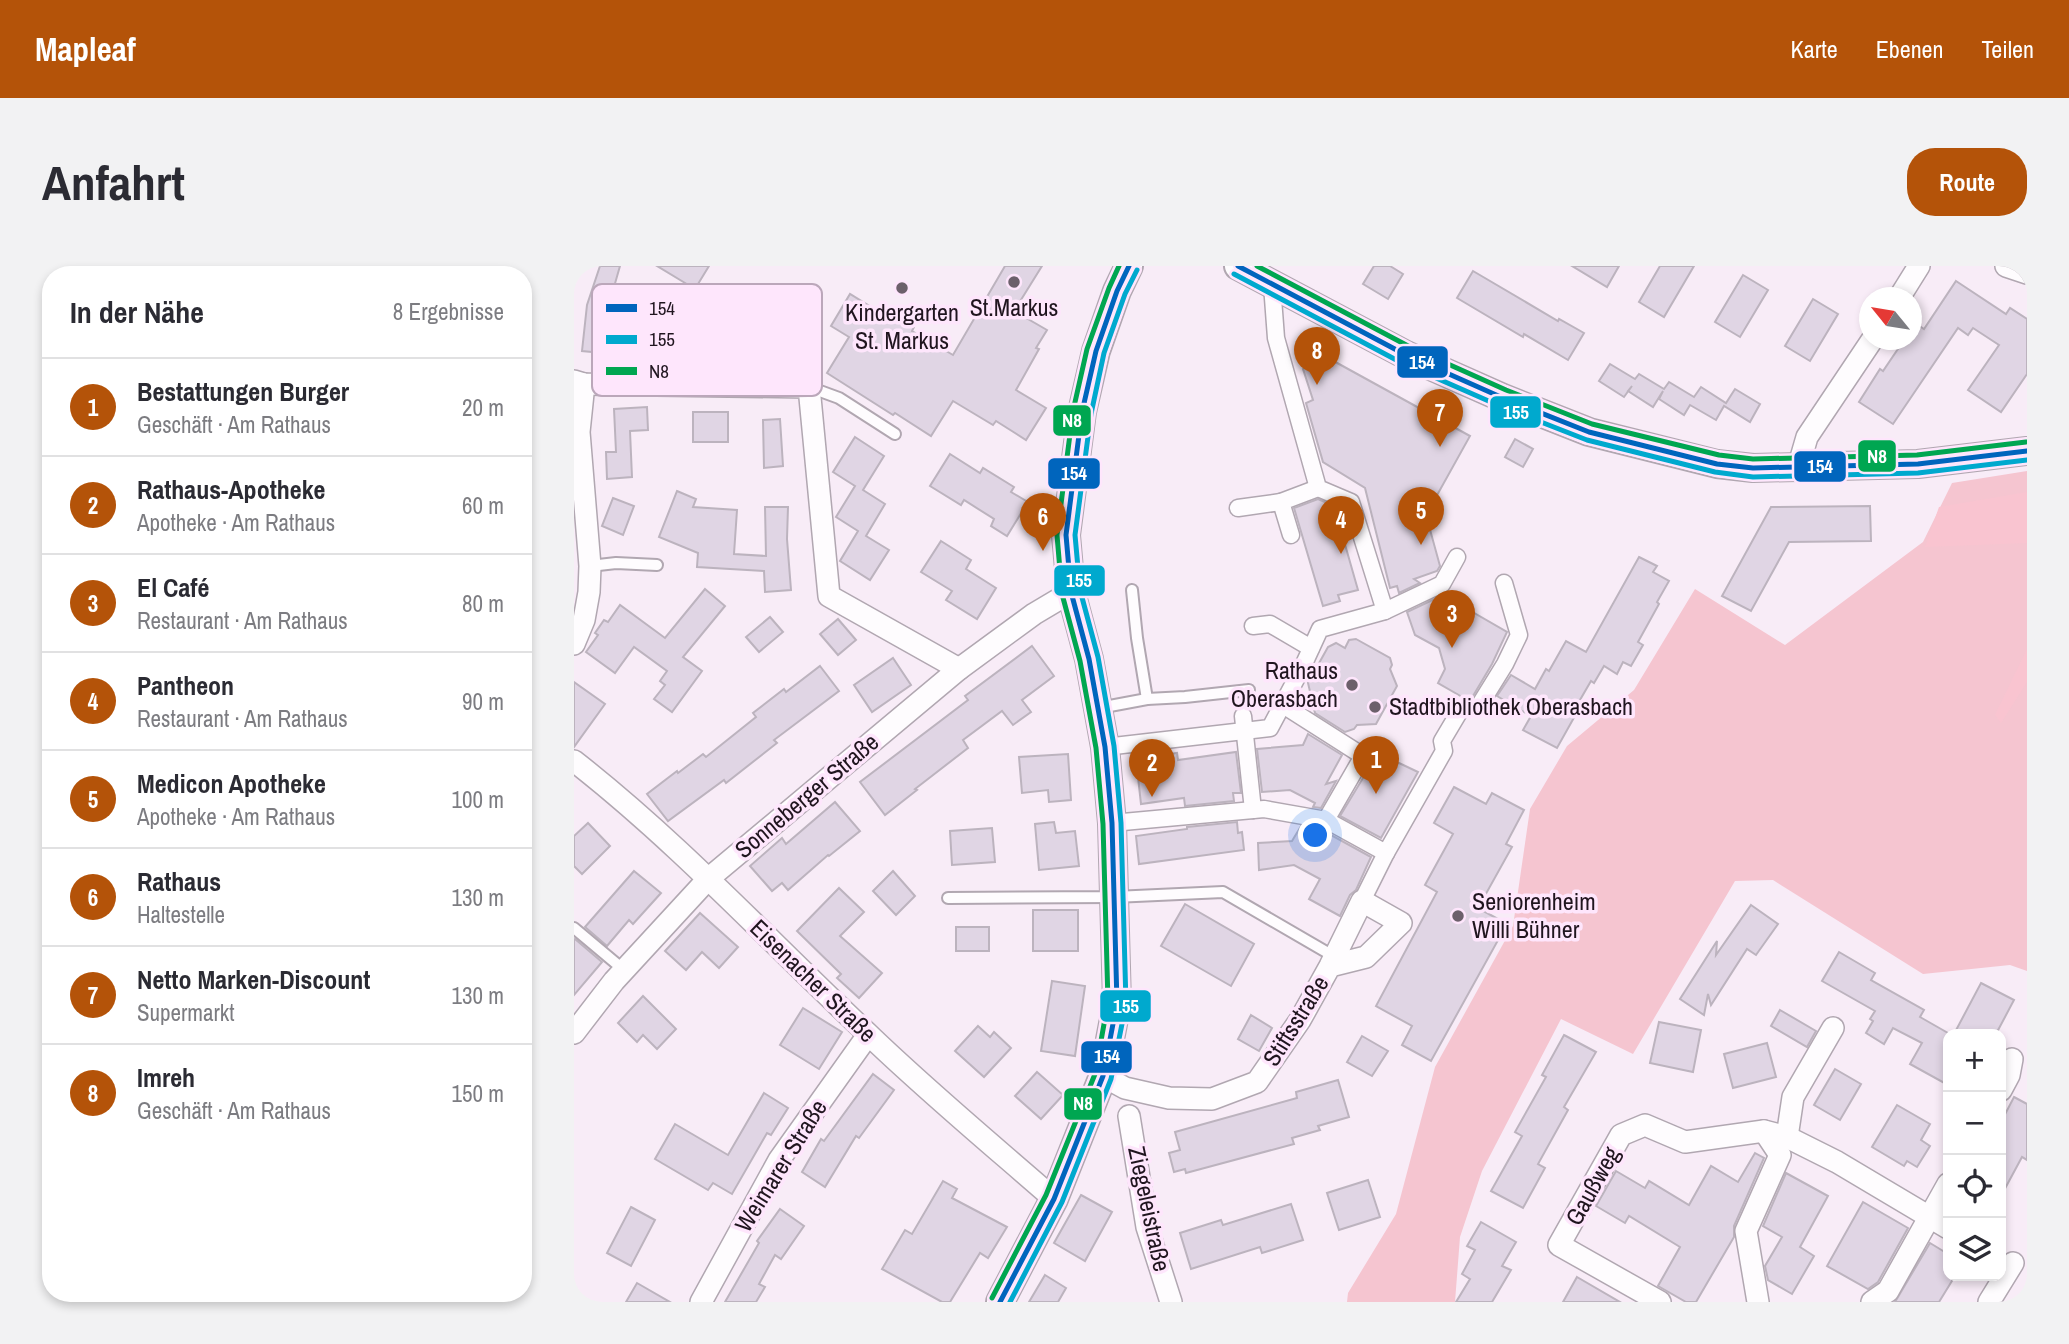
<!DOCTYPE html>
<html lang="de">
<head>
<meta charset="utf-8">
<style>
  :root { --surface:#fff; --page:#f2f2f3; --text:#2b2b33; --muted:#7c7c81; --line:#e1e1e2; --accent:#b45309 }
  body { margin:0; font-family:"Archivo Narrow",sans-serif; background:var(--page); color:var(--text) }
  .controls { position:absolute; right:21px; bottom:21px; display:grid; overflow:hidden; border-radius:14px; box-shadow:0 4px 10px #0003 }
  .controls button { width:63px; height:63px; display:grid; place-items:center; padding:0; border:0; border-bottom:2px solid var(--line); background:var(--surface); color:var(--text); font:35px sans-serif }
  .compass { position:absolute; left:1285px; top:21px; width:63px; height:63px; border-radius:50%; background:var(--surface); box-shadow:0 4px 10px #0003; rotate:300deg }
  .you { position:absolute; left:742px; top:570px; width:24px; height:24px; margin:-18px; border:5px solid #fff; border-radius:50%; background:#1a73e8; box-shadow:0 0 0 10px #1a73e833 }
  .badge { display:grid; place-items:center; width:46px; height:46px; border-radius:50%; background:var(--accent); color:#fff; font-size:23px; font-weight:700 }
  .pin { position:absolute; translate:-50% -58px; filter:drop-shadow(0 2px 4px #0008) }
  .pin::after { content:''; position:absolute; top:37px; width:24px; height:21px; background:inherit; clip-path:polygon(0 0,100% 0,50% 100%) }
  .list { margin:0; padding:0; list-style:none }
  h2 { display:flex; justify-content:space-between; align-items:center; height:91px; margin:0; padding:0 28px; font-size:30px }
  h2 small { font-size:23px; font-weight:400; color:var(--muted) }
  .list li { display:grid; grid-template-columns:46px 1fr auto; gap:21px; align-items:center; box-sizing:border-box; height:98px; padding:0 28px; border-top:2px solid var(--line) }
  .list b { display:block; font-size:26px; white-space:nowrap }
  .list p { margin:0; font-size:23px; white-space:nowrap; color:var(--muted) }
  .list em { font-size:23px; font-style:normal; color:var(--muted) }
  .icon { flex:none; width:38px; height:38px; fill:none; stroke:currentColor; stroke-width:2; stroke-linecap:round; stroke-linejoin:round }
  .map { position:relative; flex:none; width:1453px; height:1036px; overflow:hidden; border-radius:28px }
  header { display:flex; align-items:center; gap:42px; box-sizing:border-box; height:98px; padding:0 35px; background:var(--accent); color:#fff }
  header strong { font-size:33px }
  nav { display:flex; gap:38px; margin-inline-start:auto; font-size:24px }
  .intro { display:flex; align-items:center; justify-content:space-between; box-sizing:border-box; height:168px; padding:0 42px }
  h1 { margin:0; font-size:49px }
  .button { padding:18px 32px; border-radius:28px; background:var(--accent); color:#fff; font-size:24px; font-weight:700 }
  main { display:flex; gap:42px; padding:0 42px }
  aside { flex:1; background:var(--surface); border-radius:28px; box-shadow:0 4px 10px #0003 }
  .map>svg:first-child { display:block }
  .green { fill:#f5c5d0 }
  .forest { fill:#f9c4d0 }
  .building { fill:#e0d5e4; stroke:#bcb3be; stroke-width:2 }
  .lines { fill:none; stroke-linecap:round; stroke-linejoin:round }
  .service-casing { stroke:#b1a7b1; stroke-width:14 }
  .pedestrian-casing { stroke:#b1a7b1; stroke-width:19 }
  .minor-casing { stroke:#b1a7b1; stroke-width:24 }
  .tertiary-casing { stroke:#b1a7b1; stroke-width:30 }
  .service { stroke:#fefcfe; stroke-width:10 }
  .pedestrian { stroke:#fefcfe; stroke-width:16 }
  .minor { stroke:#fefcfe; stroke-width:21 }
  .tertiary { stroke:#fefcfe; stroke-width:26 }
  .bus-1-casing { stroke:#fee6fc; stroke-width:10 }
  .bus-2-casing { stroke:#fee6fc; stroke-width:10 }
  .bus-3-casing { stroke:#fee6fc; stroke-width:10 }
  .bus-1 { stroke:#0065bd; stroke-width:5 }
  .bus-2 { stroke:#00a9ce; stroke-width:5 }
  .bus-3 { stroke:#00a651; stroke-width:5 }
  .poi-dot { fill:#6c606b; stroke:#fee6fc; stroke-width:2.5 }
  .labels { text-anchor:middle; stroke-width:7; stroke-linejoin:round; paint-order:stroke }
  .poi-label { font-size:24px; fill:#20151f; stroke:#fee6fc }
  .street-label { font-size:24px; fill:#20151f; stroke:#fee6fc }
  .key { fill:#fee6fc; stroke:#bba7ba; stroke-width:2 }
  .key-label { font-size:19px; fill:#20151f }
  .line-badge { stroke:#fee6fc; stroke-width:2.5 }
  .badge-label { font-size:19px; text-anchor:middle; font-weight:bold; fill:#fff }
</style>
</head>
<body>
<header>
<strong>Mapleaf</strong>
<nav><a>Karte</a><a>Ebenen</a><a>Teilen</a></nav>
</header>
<div class="intro"><h1>Anfahrt</h1><a class="button">Route</a></div>
<main>
<aside>
<h2>In der Nähe<small>8 Ergebnisse</small></h2>
<ul class="list">
<li><span class="badge">1</span><div><b>Bestattungen Burger</b><p>Geschäft · Am Rathaus</p></div><em>20 m</em></li>
<li><span class="badge">2</span><div><b>Rathaus-Apotheke</b><p>Apotheke · Am Rathaus</p></div><em>60 m</em></li>
<li><span class="badge">3</span><div><b>El Café</b><p>Restaurant · Am Rathaus</p></div><em>80 m</em></li>
<li><span class="badge">4</span><div><b>Pantheon</b><p>Restaurant · Am Rathaus</p></div><em>90 m</em></li>
<li><span class="badge">5</span><div><b>Medicon Apotheke</b><p>Apotheke · Am Rathaus</p></div><em>100 m</em></li>
<li><span class="badge">6</span><div><b>Rathaus</b><p>Haltestelle</p></div><em>130 m</em></li>
<li><span class="badge">7</span><div><b>Netto Marken-Discount</b><p>Supermarkt</p></div><em>130 m</em></li>
<li><span class="badge">8</span><div><b>Imreh</b><p>Geschäft · Am Rathaus</p></div><em>150 m</em></li>
</ul>
</aside>
<div class="map">
<svg width="1453" height="1036" viewBox="0 0 1453 1036">
  <rect width="100%" height="100%" fill="#f8ecf7"/>
  <path class="green" d="M1453 205V705L1436 699 1349 708 1199 614 1161 615 1059 788 987 753 908 905 886 971 881 1036H773L774 1027 822 948 861 801 939 660 956 543 993 480 1060 424 1121 323 1211 379 1349 276 1378 217Z"/>
  <g class="forest">
    <path d="M1453 226V277L1351 281 1365 241Z"/>
    <path d="M1453 383V416L1427 457 1421 449Z"/>
  </g>
  <g class="building">
    <path d="M26 0H46L40 21 35 19 28 87 8 85 13 39Z"/>
    <path d="M83 0H135L121 23Z"/>
    <path d="M431 0H468L440 45 473 64 462 82 465 83 442 124 472 142 452 174 422 155 419 159 379 135 357 170 321 147 319 149 253 107 275 71 257 60 276 28 307 47 310 42 340 61 338 65 379 89Z"/>
    <path d="M800 0H816L829 8 814 33 789 18Z"/>
    <path d="M998 0H1045L1033 21Z"/>
    <path d="M1086 0H1120L1090 51 1065 36Z"/>
    <path d="M899 5 984 55 985 53 1010 67 994 94 950 68 949 71 883 32Z"/>
    <path d="M1169 9 1194 24 1166 71 1141 56Z"/>
    <path d="M1382 15 1432 48 1436 42 1453 53V108L1427 146 1394 124 1425 79 1399 62 1394 69 1384 62 1319 158 1285 136 1306 103 1309 105 1330 74H1338V55L1350 63Z"/>
    <path d="M1239 33 1264 48 1236 95 1211 80Z"/>
    <path d="M745 87 896 170 852 249 866 300 863 305 840 313 846 317 825 327 823 320 816 322 791 222 749 196 732 137 739 134 729 103Z"/>
    <path d="M1036 98 1061 113 1065 108 1090 123 1095 116 1120 131 1127 121 1152 137 1161 123 1186 138 1176 156 1150 140 1142 154 1116 139 1110 149 1085 133 1089 125 1079 141 1054 125 1058 120 1050 131 1025 115Z"/>
    <path d="M73 141 74 164 56 165 58 211 33 213 32 186H42L40 143Z"/>
    <rect x="119" y="146" width="35" height="30"/>
    <path d="M206 153 209 200 190 202 189 154Z"/>
    <path d="M281 171 310 190 289 224 311 238 292 270 315 284 296 314 266 295 284 265 262 251 281 220 259 206Z"/>
    <path d="M941 173 959 183 949 201 931 191Z"/>
    <path d="M376 188 406 207 409 202 440 221 437 226 454 236 433 270 417 260 420 253 390 234 387 239 356 220Z"/>
    <path d="M103 225 122 233 119 241 163 244 160 288 192 290 191 241H214L213 273 217 324 191 326 190 305 123 301 124 287 85 271Z"/>
    <path d="M39 232 60 240 49 269 28 260Z"/>
    <path d="M744 233 760 240 784 324 764 329 766 335 749 340 720 242Z"/>
    <path d="M1296 240 1297 275 1215 276 1177 345 1148 330 1197 241Z"/>
    <path d="M367 275 397 294 392 303 422 322 403 353 372 334 378 325 347 306Z"/>
    <path d="M1065 291 1083 300 1079 306 1095 315 1083 336 1085 338 1064 376 1069 379 1057 400 1049 396 1043 408 1030 400 1020 417 1017 415 999 446 1002 448 983 482 949 464 957 450 923 430 937 409 961 423 972 403 975 405 992 375 1012 386Z"/>
    <path d="M131 323 151 340 109 391 128 405 98 446 80 433 91 419 86 415 93 405 60 381 41 407 12 386 24 369 21 367 30 354 34 356 46 339 91 372Z"/>
    <path d="M869 329 933 366 918 398 899 430 890 432 864 417 871 403 865 382 841 369 833 346Z"/>
    <path d="M196 351 209 366 185 386 172 371Z"/>
    <path d="M264 353 282 374 264 389 246 368Z"/>
    <path d="M782 373 816 392 818 399 816 403 823 420 802 458 783 459 780 463 771 466 741 447 734 417 754 381 762 377 771 382 775 374Z"/>
    <path d="M458 380 480 410 448 434 457 446 439 459 428 445 389 474 394 482 341 523 343 524 311 549 286 516 394 434 391 430Z"/>
    <path d="M319 392 337 419 298 446 280 419Z"/>
    <path d="M246 400 265 425 200 474 203 477 152 517 150 514 94 555 73 528 103 505 104 507 129 488 132 491 182 451 179 447 210 423 212 426Z"/>
    <path d="M0 416 31 438 0 481Z"/>
    <path d="M734 468 768 489 752 518 762 515 747 542 739 541 741 537 716 524 688 526 683 483 729 479Z"/>
    <path d="M662 486 667 527H659L660 535 611 540 610 532 567 538 562 493 603 487 604 494Z"/>
    <path d="M494 488 497 534 475 536 474 524 448 527 445 491Z"/>
    <path d="M825 497 844 506 807 572 766 550 792 507Z"/>
    <path d="M880 521 912 538 918 527 950 544 932 578 938 581 904 642 933 658 857 795 828 779 838 760 802 740 863 626 851 619 879 568 860 557Z"/>
    <path d="M261 536 286 565 255 590 254 589 214 624 208 617 198 625 176 600 208 572 212 578Z"/>
    <path d="M480 556 482 567 501 565 505 600 465 604 461 558Z"/>
    <path d="M663 556 664 567 668 566 670 584 565 598 562 570 613 563V561Z"/>
    <path d="M14 557 36 580 8 608 0 600V570Z"/>
    <path d="M727 560 748 564 797 591 782 624 776 629 766 650 735 633 746 613 720 599 685 604 684 577 718 575Z"/>
    <path d="M418 562 421 596 378 599 376 565Z"/>
    <path d="M60 605 87 627 59 658 55 654 33 680 11 661Z"/>
    <path d="M319 605 341 630 322 649 299 625Z"/>
    <path d="M265 622 290 646 266 670 308 707 285 732 263 712 267 708 223 665Z"/>
    <path d="M611 638 680 678 657 720 587 680Z"/>
    <path d="M1177 639 1204 658 1182 689 1173 683 1137 739 1134 728 1130 749 1106 733 1143 675 1142 689Z"/>
    <rect x="459" y="644" width="45" height="41"/>
    <path d="M126 647 164 681 145 702 128 686 112 704 91 685Z"/>
    <rect x="382" y="661" width="33" height="24"/>
    <path d="M1 673 28 696 0 729V674Z"/>
    <path d="M1265 686 1301 707 1297 714 1350 744 1346 751 1374 767V819L1336 798 1348 777 1319 762 1310 778 1292 767 1299 755 1296 753 1301 745 1248 715Z"/>
    <path d="M478 715 511 720 501 790 467 785Z"/>
    <path d="M1407 717 1440 734 1422 768H1380Z"/>
    <path d="M69 730 102 763 83 783 69 769 63 776 44 757Z"/>
    <path d="M229 742 268 766 245 803 206 779Z"/>
    <path d="M1206 744 1242 765 1233 781 1197 760Z"/>
    <path d="M677 749 698 762 685 785 664 773Z"/>
    <path d="M1085 756 1127 764 1119 806 1076 797Z"/>
    <path d="M404 760 416 771 420 766 437 782 410 811 381 785Z"/>
    <path d="M990 769 1022 786 990 841 994 844 964 898 971 902 949 942 917 925 948 870 941 866 972 811 968 809Z"/>
    <path d="M788 770 814 785 798 810 773 796Z"/>
    <path d="M1193 777 1202 811 1159 822 1150 788Z"/>
    <path d="M1261 803 1287 818 1266 854 1240 839Z"/>
    <path d="M463 806 489 829 467 853 441 830Z"/>
    <path d="M299 808 320 824 285 872 282 870 251 921 228 906 247 873 250 875Z"/>
    <path d="M764 814 775 851 744 860 746 864 718 872 720 878 612 907 611 903 600 906 595 887 606 884 601 866 723 832 722 826Z"/>
    <path d="M190 827 214 842 197 869 193 867 158 928 139 917 134 924 81 893 101 858 154 889Z"/>
    <path d="M1440 831 1453 838V894L1448 891 1427 930V856Z"/>
    <path d="M1323 839 1356 858 1347 874 1356 880 1343 901 1333 895 1330 900 1298 881Z"/>
    <path d="M1181 887 1190 892 1160 960V971L1122 1036H1112L1084 1020 1106 981 1055 950 1051 957 1022 940 1042 905 1071 922 1075 915 1115 939 1137 900 1164 916Z"/>
    <path d="M1212 907 1254 930 1226 981 1240 990 1218 1028 1194 1014 1191 1000 1208 971 1189 960Z"/>
    <path d="M794 914 806 951 765 964 753 927Z"/>
    <path d="M369 915 383 923 378 932 433 961 414 992 406 987 376 1036H368L308 1003 331 964 338 968Z"/>
    <path d="M507 929 538 946 511 995 480 977Z"/>
    <path d="M1289 936 1334 962 1304 1016 1294 1023 1253 1000Z"/>
    <path d="M717 938 729 974 688 987 686 981 617 1003 606 967 647 954 649 959Z"/>
    <path d="M57 941 81 954 57 1000 33 987Z"/>
    <path d="M206 943 230 960 207 993 201 989 185 1018 191 1021 182 1036H151L185 977 183 975Z"/>
    <path d="M907 956 942 976 928 1000 937 1004 918 1036H882L896 1013 888 1008 901 984 893 980Z"/>
    <path d="M1356 977 1374 988V1010H1381L1365 1036H1321Z"/>
    <path d="M471 1009 492 1022 484 1036H455Z"/>
    <path d="M1003 1011 1046 1036H989Z"/>
    <path d="M63 1017 96 1036H52Z"/>
  </g>
  <g class="lines">
    <g class="service-casing">
      <g id="service">
        <path d="M235 121 265 132 321 168"/>
        <path d="M16 300 42 297 83 299"/>
        <path d="M558 324 563 372 573 433"/>
        <path d="M525 442 573 433 611 431 675 424"/>
        <path d="M374 632 540 631 649 626 761 691"/>
        <path d="M0 662 50 704"/>
      </g>
    </g>
    <g class="pedestrian-casing">
      <g id="pedestrian">
        <path d="M698 19 702 72 744 222 777 236 811 345"/>
        <path d="M664 242 707 236"/>
        <path d="M717 269 707 236 744 222"/>
        <path d="M679 360 696 358 737 382"/>
        <path d="M709 439 789 490 752 554"/>
        <path d="M669 450 679 544"/>
        <path d="M531 481 696 462 729 400 746 363 811 345 868 318 883 291"/>
        <path d="M538 557 690 543 752 554 812 587 870 485 868 475 887 443 905 440 931 398 945 369 930 317"/>
        <path d="M788 635 812 587"/>
      </g>
    </g>
    <g class="minor-casing">
      <g id="minor">
        <path d="M1432 0 1453 7"/>
        <path d="M1325 32 1345 0"/>
        <path d="M0 115 10 118 235 121 255 330 385 403"/>
        <path d="M1224 202 1233 171 1298 74"/>
        <path d="M0 378 10 354 15 326 16 300 5 166 10 118"/>
        <path d="M0 495C105 577 196 676 293 767 353 825 417 878 480 933"/>
        <path d="M0 767 40 715 134 613 385 403 460 348 497 326"/>
        <path d="M529 810 551 822 595 832 638 833 683 816 726 754 756 700 788 635 827 657 792 691 756 700"/>
        <path d="M1427 824 1435 809 1438 793"/>
        <path d="M555 850 573 961 597 1036"/>
        <path d="M1213 871 1219 831 1259 762"/>
        <path d="M127 1036 205 894 294 769"/>
        <path d="M1086 1036 985 979 1047 869 1071 859 1111 876 1190 865 1213 871 1263 896 1374 962"/>
        <path d="M1184 1036 1172 965 1206 889 1190 865"/>
        <path d="M1298 1036 1314 1025 1374 918"/>
        <path d="M1415 1036 1439 997"/>
      </g>
    </g>
    <g class="tertiary-casing">
      <g id="tertiary">
        <path d="M664 0 832 89 929 132 1015 166 1143 198 1179 202 1344 198 1453 185"/>
        <path d="M426 1036 480 933 529 810 543 737 538 557 531 481 515 393 497 326 492 269 508 146 522 85 543 25 555 0"/>
      </g>
    </g>
    <use href="#service" class="service"/>
    <use href="#pedestrian" class="pedestrian"/>
    <use href="#minor" class="minor"/>
    <use href="#tertiary" class="tertiary"/>
    <g class="bus-1-casing">
      <g id="bus-1">
        <path d="M664 0 832 89 929 132 1015 166 1143 198 1179 202 1344 198 1453 185"/>
        <path d="M426 1036 480 933 529 810 543 737 538 557 531 481 515 393 497 326 492 269 508 146 522 85 543 25 555 0"/>
      </g>
    </g>
    <g class="bus-2-casing">
      <g id="bus-2">
        <path d="M660 8 828 97 926 140 1013 174 1141 206 1179 211 1344 207 1453 194"/>
        <path d="M436 1036 488 936 537 813 552 738 547 557 540 480 524 391 506 324 501 269 517 148 530 87 551 28 563 4"/>
      </g>
    </g>
    <g class="bus-3-casing">
      <g id="bus-3">
        <path d="M683 0 836 81 932 124 1018 158 1145 189 1179 193 1343 189 1452 176"/>
        <path d="M418 1032 472 929 521 808 534 736 529 558 522 482 506 395 488 328 483 269 499 145 513 83 535 22 545 0"/>
      </g>
    </g>
    <use href="#bus-1" class="bus-1"/>
    <use href="#bus-2" class="bus-2"/>
    <use href="#bus-3" class="bus-3"/>
  </g>
  <g class="poi-dot">
    <circle cx="440" cy="16" r="7"/>
    <circle cx="328" cy="22" r="7"/>
    <circle cx="778" cy="419" r="7"/>
    <circle cx="801" cy="441" r="7"/>
    <circle cx="884" cy="650" r="7"/>
  </g>
  <g class="labels">
    <g class="poi-label">
      <text x="440" y="50">St.Markus</text>
      <text x="328" y="55">Kindergarten<tspan x="328" dy="28">St. Markus</tspan></text>
      <text x="764" y="413" text-anchor="end">Rathaus<tspan x="764" dy="28">Oberasbach</tspan></text>
      <text x="815" y="449" text-anchor="start">Stadtbibliothek Oberasbach</text>
      <text x="898" y="644" text-anchor="start">Seniorenheim<tspan x="898" dy="28">Willi Bühner</tspan></text>
    </g>
    <g class="street-label">
      <text transform="translate(233 530) rotate(-40)" y="8">Sonneberger Straße</text>
      <text transform="translate(239 715) rotate(44)" y="8">Eisenacher Straße</text>
      <text transform="translate(722 755) rotate(-58)" y="8">Stiftsstraße</text>
      <text transform="translate(207 900) rotate(-58)" y="8">Weimarer Straße</text>
      <text transform="translate(1019 920) rotate(-61)" y="8">Gaußweg</text>
      <text transform="translate(575 943) rotate(78)" y="8">Ziegeleistraße</text>
    </g>
  </g>
  <rect x="18" y="18" width="230" height="112" rx="10" class="key"/>
  <rect x="32" y="38" width="31" height="8" fill="#0065bd"/>
  <rect x="32" y="69" width="31" height="9" fill="#00a9ce"/>
  <rect x="32" y="101" width="31" height="8" fill="#00a651"/>
  <g class="key-label">
    <text x="75" y="49">154</text>
    <text x="75" y="80">155</text>
    <text x="75" y="112">N8</text>
  </g>
  <g class="line-badge">
    <rect x="822" y="79" width="53" height="34" rx="7" fill="#0065bd"/>
    <rect x="915" y="129" width="53" height="34" rx="7" fill="#00a9ce"/>
    <rect x="478" y="138" width="40" height="33" rx="7" fill="#00a651"/>
    <rect x="1283" y="173" width="40" height="34" rx="7" fill="#00a651"/>
    <rect x="1219" y="184" width="54" height="33" rx="7" fill="#0065bd"/>
    <rect x="473" y="191" width="54" height="33" rx="7" fill="#0065bd"/>
    <rect x="479" y="298" width="53" height="33" rx="7" fill="#00a9ce"/>
    <rect x="525" y="723" width="53" height="34" rx="7" fill="#00a9ce"/>
    <rect x="506" y="774" width="53" height="34" rx="7" fill="#0065bd"/>
    <rect x="489" y="821" width="40" height="34" rx="7" fill="#00a651"/>
  </g>
  <g class="badge-label">
    <text x="848" y="103">154</text>
    <text x="942" y="153">155</text>
    <text x="498" y="161">N8</text>
    <text x="1303" y="197">N8</text>
    <text x="1246" y="207">154</text>
    <text x="500" y="214">154</text>
    <text x="505" y="321">155</text>
    <text x="552" y="747">155</text>
    <text x="533" y="797">154</text>
    <text x="509" y="844">N8</text>
  </g>
</svg>
<div class="controls">
<button>+</button>
<button>−</button>
<button><svg class="icon" aria-label="locate" viewBox="0 0 24 24"><circle cx="12" cy="12" r="6"/><path d="M12 2v4M12 18v4M2 12h4M18 12h4"/></svg></button>
<button><svg class="icon" aria-label="layers" viewBox="0 0 24 24"><path d="M12 4l9 5-9 5-9-5zM3 14l9 5 9-5"/></svg></button>
</div>
<svg class="compass" viewBox="-18 -18 36 36"><path d="M0-13l5 13h-10z" fill="#e53935"/><path d="M0 13l5-13h-10z" fill="#7c7c81"/></svg>
<div class="you"></div>
<div class="pin badge" style="left:802px;top:528px">1</div>
<div class="pin badge" style="left:578px;top:531px">2</div>
<div class="pin badge" style="left:878px;top:382px">3</div>
<div class="pin badge" style="left:767px;top:288px">4</div>
<div class="pin badge" style="left:847px;top:279px">5</div>
<div class="pin badge" style="left:469px;top:285px">6</div>
<div class="pin badge" style="left:866px;top:181px">7</div>
<div class="pin badge" style="left:743px;top:119px">8</div>
</div>
</main>
</body>
</html>
